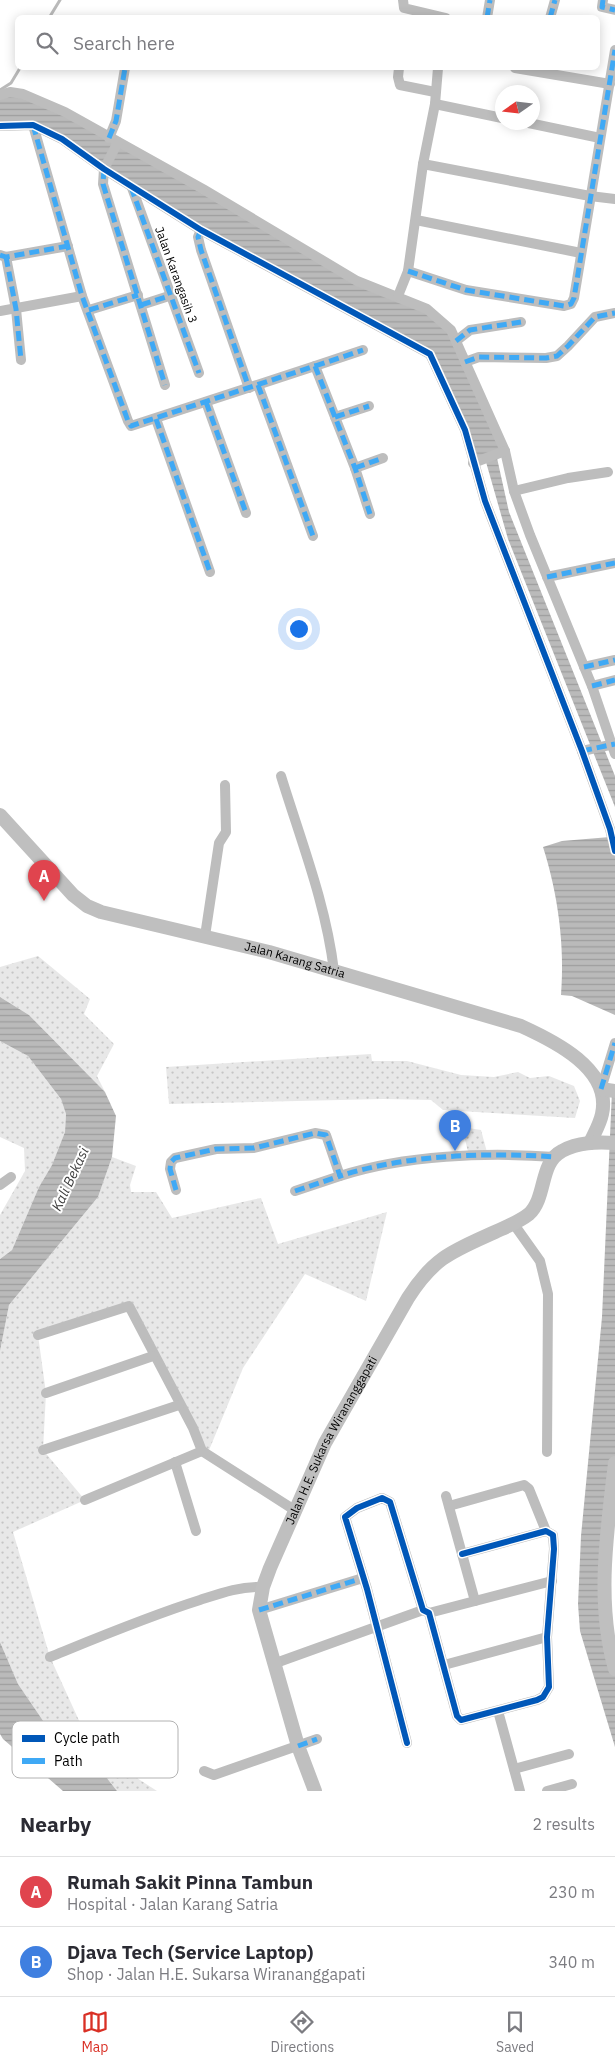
<!DOCTYPE html>
<html lang="en">
<head>
<meta charset="utf-8">
<style>
  :root { --surface:#fff; --page:#f7f7f7; --text:#2b2b33; --muted:#7c7c81; --line:#e1e1e2; --accent:#d93025 }
  body { margin:0; font-family:"IBM Plex Sans",sans-serif; background:var(--page); color:var(--text) }
  .compass { position:absolute; left:495px; top:85px; width:45px; height:45px; border-radius:50%; background:var(--surface); box-shadow:0 2px 12px #0003; rotate:256deg }
  .you { position:absolute; left:298px; top:628px; width:18px; height:18px; margin:-12px; border:4px solid #fff; border-radius:50%; background:#1a73e8; box-shadow:0 0 0 8px #1a73e833 }
  .badge { display:grid; place-items:center; width:32px; height:32px; border-radius:50%; background:var(--accent); color:#fff; font-size:16px; font-weight:700 }
  .pin { position:absolute; translate:-50% -41px; filter:drop-shadow(0 1px 2px #0008) }
  .pin::after { content:''; position:absolute; top:26px; width:18px; height:15px; background:inherit; clip-path:polygon(0 0,100% 0,50% 100%) }
  .list { margin:0; padding:0; list-style:none }
  h2 { display:flex; justify-content:space-between; align-items:center; height:65px; margin:0; padding:0 20px; font-size:21px }
  h2 small { font-size:16px; font-weight:400; color:var(--muted) }
  .list li { display:grid; grid-template-columns:32px 1fr auto; gap:15px; align-items:center; box-sizing:border-box; height:70px; padding:0 20px; border-top:1px solid var(--line) }
  .list b { display:block; font-size:19px; white-space:nowrap }
  .list p { margin:0; font-size:16px; white-space:nowrap; color:var(--muted) }
  .list em { font-size:16px; font-style:normal; color:var(--muted) }
  .icon { flex:none; width:28px; height:28px; fill:none; stroke:currentColor; stroke-width:2; stroke-linecap:round; stroke-linejoin:round }
  .map { position:relative; flex:none; width:615px; height:1791px; overflow:hidden }
  .search { position:absolute; background:var(--surface); box-shadow:0 2px 12px #0003; left:15px; right:15px; top:15px; height:55px; display:flex; align-items:center; gap:12px; box-sizing:border-box; padding:0 18px; border-radius:8px; color:var(--muted); font-size:19px }
  .sheet { height:205px; background:var(--surface) }
  nav { display:flex; justify-content:space-around; align-items:center; box-sizing:border-box; height:70px; border-top:1px solid var(--line); background:var(--surface); font-size:14px; color:var(--muted) }
  nav a { display:grid; justify-items:center; gap:2px }
  nav .on { color:var(--accent) }
  .map>svg:first-child { display:block }
  .grass { fill:url(#grass-dots) }
  .water { fill:url(#water-rules) }
  .lines { fill:none; stroke-linecap:round; stroke-linejoin:round }
  .stream { stroke:#bababa; stroke-width:3 }
  .street { stroke:#bdbdbd; stroke-width:10 }
  .secondary { stroke:#bfbfbf; stroke-width:14 }
  .quiet { stroke:#3fa9f5; stroke-width:5; stroke-dasharray:10 5; stroke-linecap:butt }
  .cycleway-casing { stroke:#fff; stroke-width:9 }
  .cycleway { stroke:#0057b8; stroke-width:6 }
  .labels { text-anchor:middle; stroke-width:4; stroke-linejoin:round; paint-order:stroke }
  .street-label { font-size:12px; fill:#000; stroke:#fff }
  .water-label { font-size:14px; font-style:italic; fill:#3d3d3d; stroke:#fff }
  .key { fill:#fff; stroke:#b2b2b2; stroke-width:1 }
  .key-label { font-size:14px; fill:#000 }
</style>
</head>
<body>
<div class="map">
<svg width="615" height="1791" viewBox="0 0 615 1791">
  <defs>
    <pattern id="grass-dots" width="8" height="8" patternUnits="userSpaceOnUse" patternTransform="scale(1.25)"><rect width="8" height="8" fill="#e8e8e8"/><path d="M2 2h.1M6 6h.1" fill="none" stroke="#c5c5c5" stroke-width="1.8" stroke-linecap="round"/></pattern>
    <pattern id="water-rules" width="6" height="5" patternUnits="userSpaceOnUse" patternTransform="scale(1.25)"><rect width="6" height="5" fill="#bababa"/><path d="M0 2.5h6" fill="none" stroke="#9e9e9e"/></pattern>
  </defs>
  <rect width="100%" height="100%" fill="#fff"/>
  <g class="grass">
    <path d="M38 956 90 999 84 1014 114 1044 97 1076 105 1092 29 1015 0 997V967Z"/>
    <path d="M0 1041 28 1056 61 1099 66 1114 65 1132 52 1165 39 1187 12 1250 0 1259V1215L25 1171 24 1148 0 1137Z"/>
    <path d="M371 1054 372 1061H407L461 1075 494 1077 518 1072 530 1078 549 1076 574 1086 580 1101 575 1118 443 1110 431 1100 383 1099 169 1104 166 1067Z"/>
    <path d="M462 1127 481 1130 488 1156H469Z"/>
    <path d="M112 1157 136 1166 130 1185 131 1192H156L172 1218 261 1198 278 1244 387 1212 366 1301 305 1274 243 1368 207 1455 129 1306 38 1335 46 1393 43 1450 85 1500 13 1532 50 1657 92 1749 157 1791H117L99 1768 76 1755 48 1728 18 1684 0 1642V1351L9 1305 98 1197Z"/>
  </g>
  <g class="water">
    <path d="M0 95 37 99 322 262 443 322 505 451 473 463 430 354 288 279 33 125 0 126Z"/>
    <path d="M497 458 509 512 615 776V807L508 539 486 462Z"/>
    <path d="M610 837 615 851V1015L572 996 561 995C565 946 558 894 543 847L562 841Z"/>
    <path d="M0 997 29 1015 105 1092 116 1116 112 1157 98 1197 9 1305 0 1351V1259L12 1250 39 1187 52 1165 65 1132 66 1114 61 1099 28 1056 0 1041Z"/>
    <path d="M615 1084V1463L606 1558 615 1669V1747L580 1631 578 1604 581 1536 602 1317 612 1091Z"/>
    <path d="M0 1642 18 1684 48 1728 76 1755 99 1768 117 1791H63L3 1739 0 1734Z"/>
  </g>
  <g class="lines">
    <g class="stream">
      <path d="M49 18 60 0"/>
      <path d="M0 90 11 83 20 68"/>
    </g>
    <g class="street">
      <path d="M403 0 404 8 446 18"/>
      <path d="M603 0 602 7 615 10"/>
      <path d="M487 18 490 0"/>
      <path d="M550 18 555 0"/>
      <path d="M399 68 398 77 400 85 435 92"/>
      <path d="M515 68 610 84"/>
      <path d="M0 95 10 92 23 94 65 112 203 189 357 281 427 309 451 330 505 451 514 491 530 535 592 686 615 754"/>
      <path d="M435 104 502 118"/>
      <path d="M524 122 600 138"/>
      <path d="M33 125 82 296 128 421 131 426 315 366 355 468 370 514"/>
      <path d="M0 126 33 125 62 139 104 169 201 230 430 354 465 430 485 501 582 751 610 829 615 851"/>
      <path d="M109 138 116 121 125 68"/>
      <path d="M118 142 104 169 103 184 165 385"/>
      <path d="M423 164 590 196 615 199"/>
      <path d="M131 185 199 373"/>
      <path d="M416 220 581 253"/>
      <path d="M201 230 198 237 201 250 249 388"/>
      <path d="M0 255 6 257 68 246"/>
      <path d="M6 257 16 309 21 360"/>
      <path d="M408 271 466 290 564 306 571 304 574 298 615 50"/>
      <path d="M398 296 408 271 423 164 435 104 438 68"/>
      <path d="M141 305 169 296"/>
      <path d="M89 310 138 295"/>
      <path d="M0 311 82 296"/>
      <path d="M456 341 470 330 521 322"/>
      <path d="M465 362 479 357 546 358 557 356 568 346 595 317 615 313"/>
      <path d="M315 366 363 350"/>
      <path d="M258 385 313 536"/>
      <path d="M206 402 246 513"/>
      <path d="M335 417 369 406"/>
      <path d="M156 419 210 572"/>
      <path d="M473 463 505 451"/>
      <path d="M355 468 383 458"/>
      <path d="M514 491 568 478 608 472"/>
      <path d="M547 577 615 563"/>
      <path d="M584 667 615 660"/>
      <path d="M592 686 615 680"/>
      <path d="M582 751 615 744"/>
      <path d="M281 776C301 841 326 904 334 971"/>
      <path d="M205 936 219 843 226 832 225 785"/>
      <path d="M601 1089 615 1043"/>
      <path d="M0 1185 11 1177"/>
      <path d="M176 1190 170 1169 171 1162 175 1158 216 1149 254 1148 315 1133 326 1135 340 1176C405 1155 486 1152 555 1157"/>
      <path d="M295 1191 340 1176"/>
      <path d="M513 1223 540 1261 548 1294 547 1452"/>
      <path d="M38 1335 129 1306 193 1428 202 1451 296 1511"/>
      <path d="M46 1393 153 1356"/>
      <path d="M43 1450 179 1405"/>
      <path d="M175 1462 196 1531"/>
      <path d="M446 1496 475 1601"/>
      <path d="M85 1500 202 1451"/>
      <path d="M449 1506 524 1485 529 1489 546 1531"/>
      <path d="M259 1610 363 1578"/>
      <path d="M429 1613 552 1581"/>
      <path d="M50 1657C99 1637 149 1616 200 1600 221 1593 240 1586 263 1587"/>
      <path d="M273 1664 423 1610"/>
      <path d="M444 1665 547 1637"/>
      <path d="M498 1711 520 1791"/>
      <path d="M407 1743 367 1589 345 1517 357 1508 382 1498 390 1502 423 1610 429 1613 457 1716 461 1720 537 1700 543 1697 549 1687 547 1637 554 1549 553 1535 546 1531 462 1554"/>
      <path d="M514 1769 569 1754"/>
      <path d="M204 1771 214 1775 317 1739"/>
      <path d="M547 1791 572 1784"/>
    </g>
    <g class="secondary">
      <path id="s1" d="M0 815 73 895 87 906 101 912 269 952 521 1026C554 1041 612 1069 602 1114 600 1124 594 1134 590 1143"/>
      <path d="M601 1089 615 1091"/>
      <path d="M615 1463C607 1531 596 1603 615 1669"/>
      <path id="s2" d="M315 1791 298 1746 259 1610 263 1587 270 1568 325 1443 408 1298C434 1257 453 1251 495 1232 506 1227 519 1222 529 1214 547 1197 539 1163 562 1151 578 1142 597 1142 615 1143"/>
    </g>
    <g class="quiet">
      <path d="M603 0 602 7 615 10"/>
      <path d="M487 18 490 0"/>
      <path d="M550 18 555 0"/>
      <path d="M33 125 82 296 128 421 131 426 315 366 355 468 370 514"/>
      <path d="M109 138 116 121 125 68"/>
      <path d="M104 169 103 184 165 385"/>
      <path d="M131 187 199 373"/>
      <path d="M201 230 198 237 201 250 249 388"/>
      <path d="M0 255 6 257 68 246"/>
      <path d="M6 257 16 309 21 360"/>
      <path d="M408 271 466 290 564 306 571 304 574 298 615 50"/>
      <path d="M141 305 169 296"/>
      <path d="M89 310 138 295"/>
      <path d="M456 341 470 330 521 322"/>
      <path d="M465 362 479 357 546 358 557 356 568 346 595 317 615 313"/>
      <path d="M315 366 363 350"/>
      <path d="M258 385 313 536"/>
      <path d="M206 402 246 513"/>
      <path d="M335 417 369 406"/>
      <path d="M156 419 210 572"/>
      <path d="M355 468 383 458"/>
      <path d="M547 577 615 563"/>
      <path d="M584 667 615 660"/>
      <path d="M592 686 615 680"/>
      <path d="M582 751 615 744"/>
      <path d="M601 1089 615 1043"/>
      <path d="M176 1190 170 1169 171 1162 175 1158 216 1149 254 1148 315 1133 326 1135 340 1176C405 1155 486 1152 555 1157"/>
      <path d="M295 1191 340 1176"/>
      <path d="M259 1610 363 1578"/>
      <path d="M298 1746 317 1739"/>
    </g>
    <g class="cycleway-casing">
      <g id="cycleway">
        <path d="M0 126 33 125 62 139 104 169 201 230 430 354 465 430 485 501 582 751 610 829 615 851"/>
        <path d="M407 1743 367 1589 345 1517 357 1508 382 1498 390 1502 423 1610 429 1613 457 1716 461 1720 537 1700 543 1697 549 1687 547 1637 554 1549 553 1535 546 1531 462 1554"/>
      </g>
    </g>
    <use href="#cycleway" class="cycleway"/>
  </g>
  <g class="labels">
    <g class="street-label">
      <text transform="translate(176 275) rotate(70)" y="4">Jalan Karangasih 3</text>
      <text dy="4" stroke="none"><textPath href="#s1" startOffset="341">Jalan Karang Satria</textPath></text>
      <text dy="4" stroke="none"><textPath href="#s2" startOffset="375">Jalan H.E. Sukarsa Wirananggapati</textPath></text>
    </g>
    <g class="water-label">
      <text transform="translate(70 1179) rotate(-65)" y="5">Kali Bekasi</text>
    </g>
  </g>
  <rect x="12" y="1721" width="166" height="57" rx="8" class="key"/>
  <rect x="22" y="1735" width="23" height="7" fill="#0057b8"/>
  <rect x="22" y="1758" width="23" height="6" fill="#3fa9f5"/>
  <g class="key-label">
    <text x="54" y="1743">Cycle path</text>
    <text x="54" y="1766">Path</text>
  </g>
</svg>
<svg class="compass" viewBox="-18 -18 36 36"><path d="M0-13l5 13h-10z" fill="#e53935"/><path d="M0 13l5-13h-10z" fill="#7c7c81"/></svg>
<div class="you"></div>
<div class="pin badge" style="left:44px;top:901px;background:#e0444e">A</div>
<div class="pin badge" style="left:455px;top:1151px;background:#3f7fe0">B</div>
<div class="search"><svg class="icon" aria-label="search" viewBox="0 0 24 24"><circle cx="10" cy="10" r="6"/><path d="M15 15l6 6"/></svg>Search here</div>
</div>
<section class="sheet">
<h2>Nearby<small>2 results</small></h2>
<ul class="list">
<li><span class="badge" style="background:#e0444e">A</span><div><b>Rumah Sakit Pinna Tambun</b><p>Hospital · Jalan Karang Satria</p></div><em>230 m</em></li>
<li><span class="badge" style="background:#3f7fe0">B</span><div><b>Djava Tech (Service Laptop)</b><p>Shop · Jalan H.E. Sukarsa Wirananggapati</p></div><em>340 m</em></li>
</ul>
</section>
<nav>
<a class="on"><svg class="icon" aria-label="map" viewBox="0 0 24 24"><path d="M3 6l6-2 6 2 6-2v14l-6 2-6-2-6 2zM9 4v14M15 6v14"/></svg>Map</a>
<a><svg class="icon" aria-label="directions" viewBox="0 0 24 24"><path d="M12 3l9 9-9 9-9-9zM9 14v-3h6M13 9l2 2-2 2"/></svg>Directions</a>
<a><svg class="icon" aria-label="saved" viewBox="0 0 24 24"><path d="M7 4h10v16l-5-4-5 4z"/></svg>Saved</a>
</nav>
</body>
</html>
